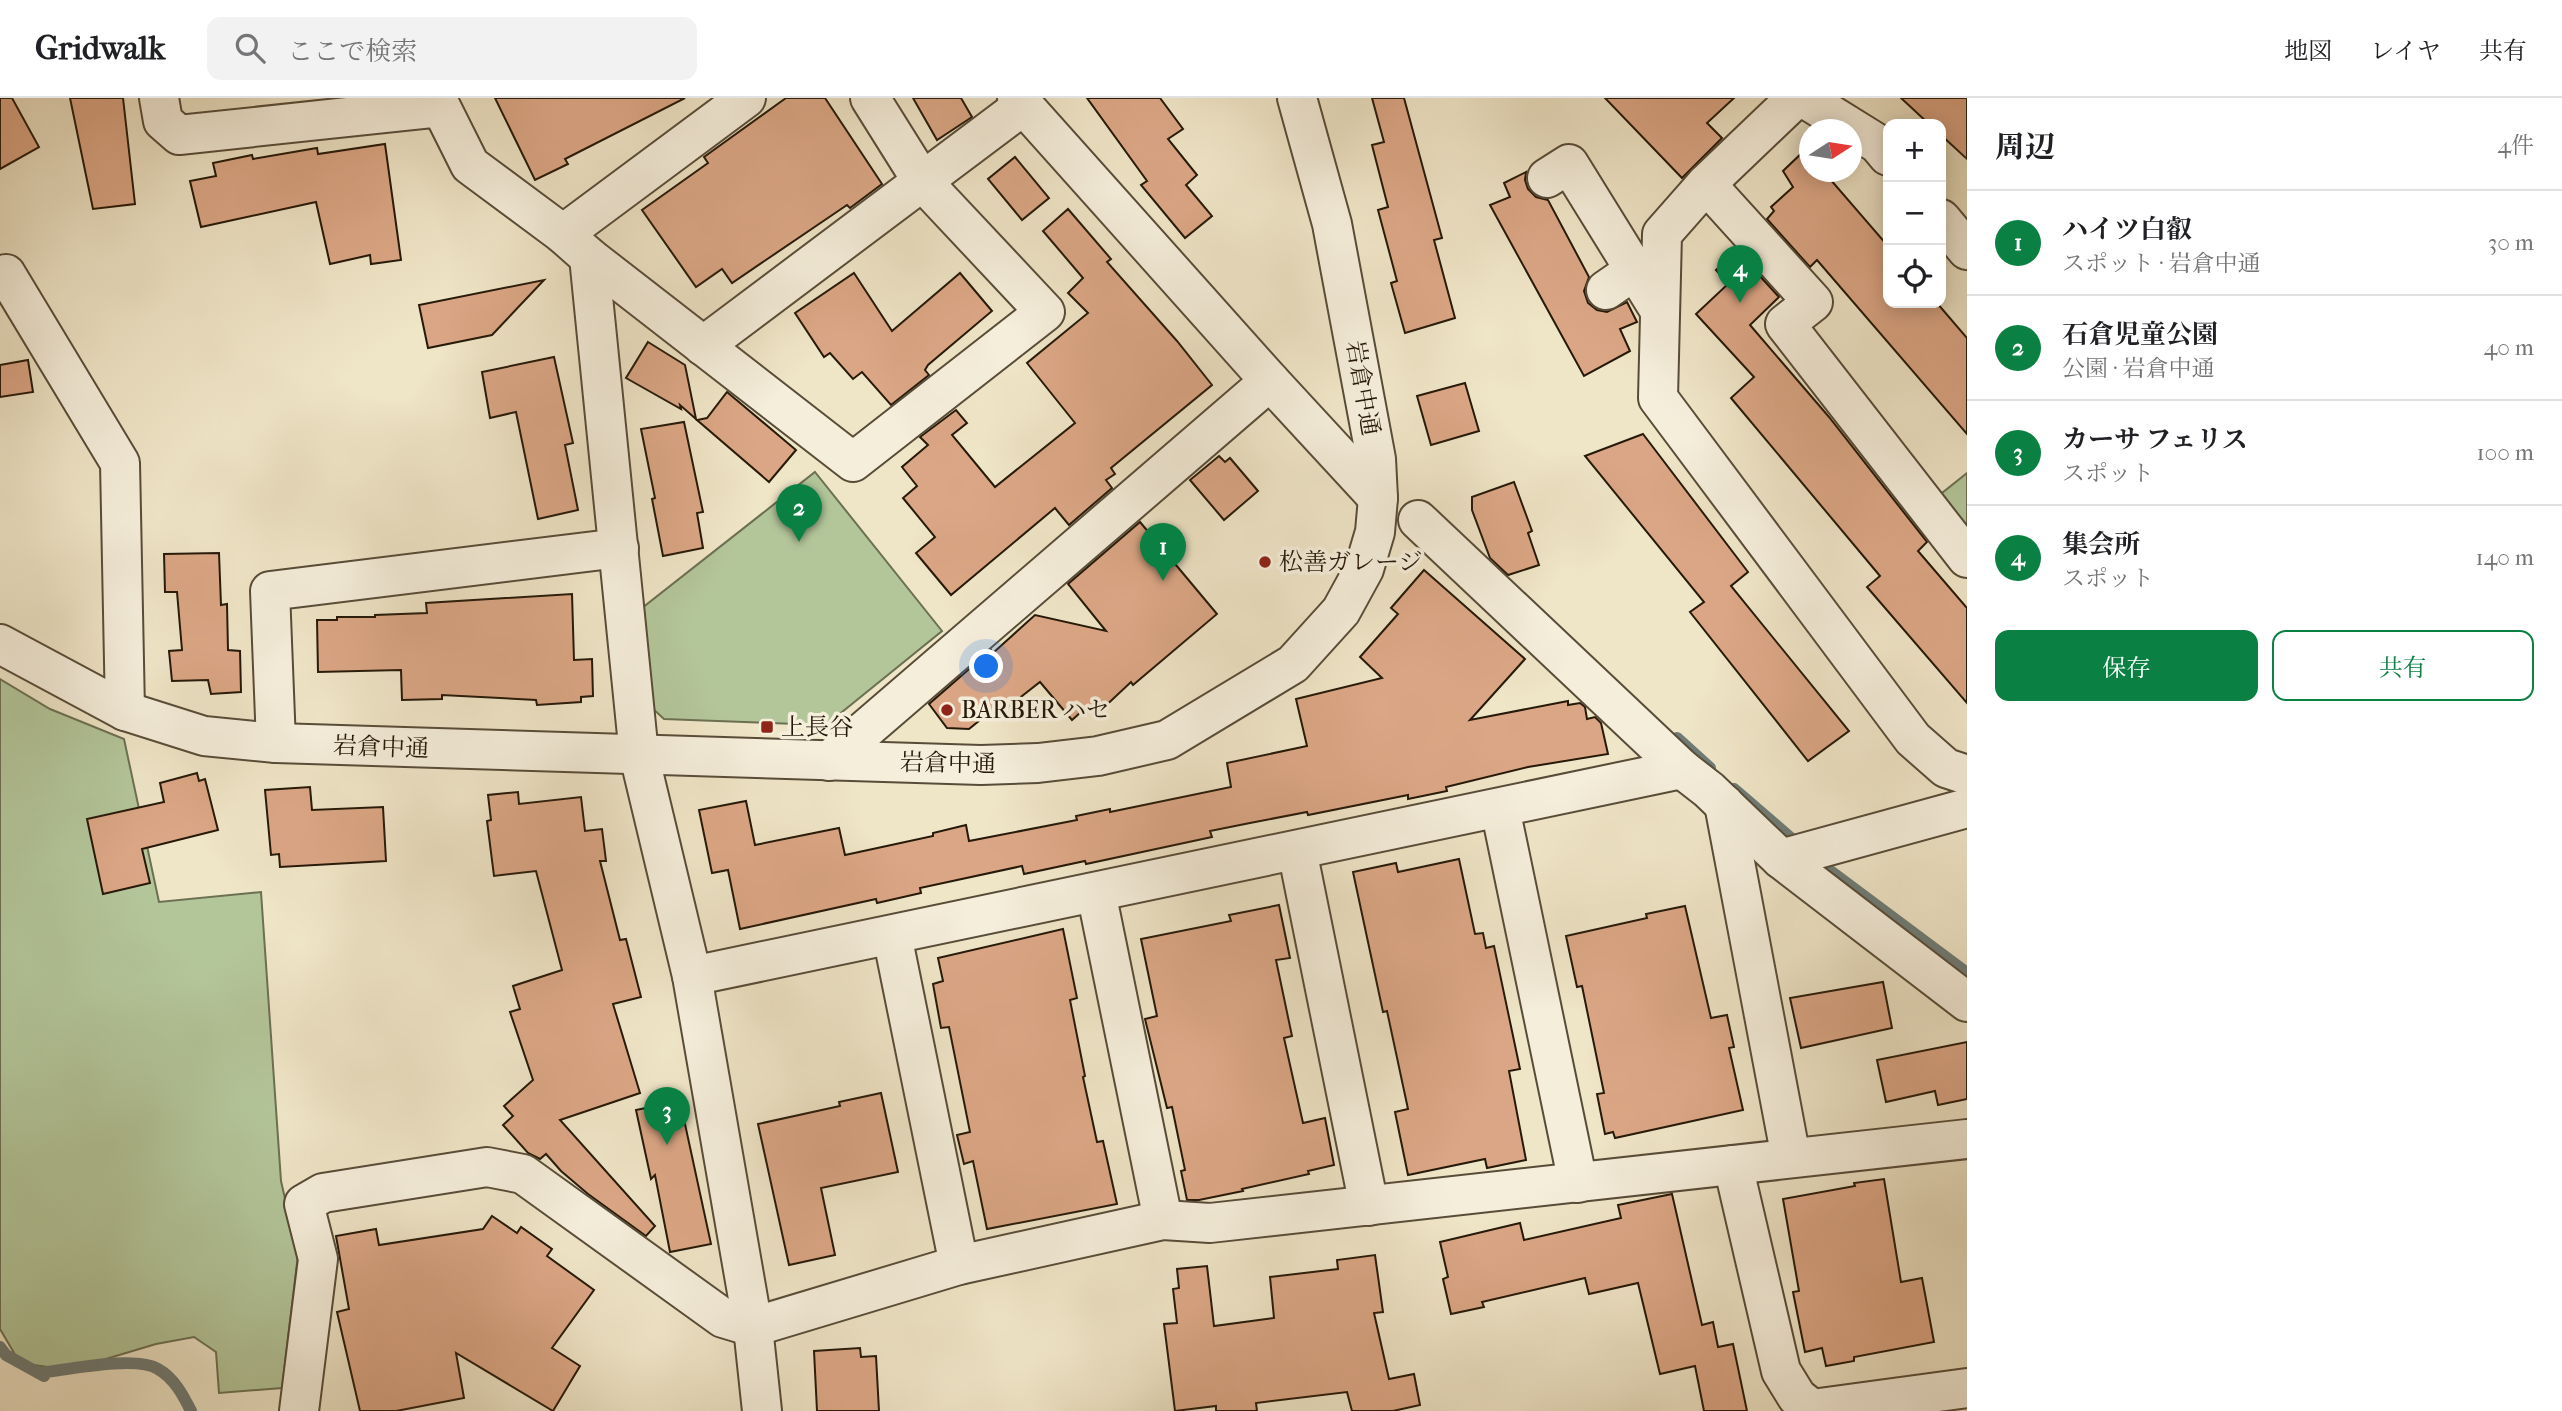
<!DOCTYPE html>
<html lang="ja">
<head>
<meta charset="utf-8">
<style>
  :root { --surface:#fff; --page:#f2f2f2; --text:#202124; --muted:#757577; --line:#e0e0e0; --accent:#0b8043 }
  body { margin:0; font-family:"IM FELL French Canon","Noto Serif JP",serif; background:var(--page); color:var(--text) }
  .controls { position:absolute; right:21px; top:21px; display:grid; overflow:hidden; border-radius:14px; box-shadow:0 4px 18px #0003 }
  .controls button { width:63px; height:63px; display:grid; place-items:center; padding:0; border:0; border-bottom:2px solid var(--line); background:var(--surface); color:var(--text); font:35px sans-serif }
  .compass { position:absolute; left:1799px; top:21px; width:63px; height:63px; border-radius:50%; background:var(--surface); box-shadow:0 4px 18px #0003; rotate:78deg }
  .you { position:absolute; left:987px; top:569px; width:24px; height:24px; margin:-18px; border:5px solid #fff; border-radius:50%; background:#1a73e8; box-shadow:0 0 0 10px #1a73e833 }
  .badge { display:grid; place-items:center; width:46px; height:46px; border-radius:50%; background:var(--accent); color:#fff; font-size:23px; font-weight:700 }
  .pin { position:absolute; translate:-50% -58px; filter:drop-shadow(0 2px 4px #0008) }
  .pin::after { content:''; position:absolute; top:37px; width:24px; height:21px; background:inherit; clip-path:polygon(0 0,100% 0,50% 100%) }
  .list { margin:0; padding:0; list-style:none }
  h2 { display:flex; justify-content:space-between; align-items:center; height:91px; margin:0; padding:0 28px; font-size:30px }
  h2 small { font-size:23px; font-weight:400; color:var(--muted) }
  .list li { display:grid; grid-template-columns:46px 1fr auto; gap:21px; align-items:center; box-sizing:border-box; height:105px; padding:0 28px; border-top:2px solid var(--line) }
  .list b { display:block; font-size:26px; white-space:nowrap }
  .list p { margin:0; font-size:23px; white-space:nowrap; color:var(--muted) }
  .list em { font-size:23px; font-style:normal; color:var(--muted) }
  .actions { display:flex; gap:14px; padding:21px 28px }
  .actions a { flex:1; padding:16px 0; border:2px solid var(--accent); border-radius:14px; text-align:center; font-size:24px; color:var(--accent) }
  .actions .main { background:var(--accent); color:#fff }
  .icon { flex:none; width:38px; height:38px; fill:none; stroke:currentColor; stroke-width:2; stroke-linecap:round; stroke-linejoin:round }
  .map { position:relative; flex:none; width:1967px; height:1313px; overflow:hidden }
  header { display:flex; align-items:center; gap:42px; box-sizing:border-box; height:98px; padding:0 35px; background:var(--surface); border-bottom:2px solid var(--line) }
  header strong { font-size:33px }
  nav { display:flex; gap:38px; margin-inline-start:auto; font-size:24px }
  .search { width:490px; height:63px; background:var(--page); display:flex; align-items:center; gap:18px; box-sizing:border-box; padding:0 24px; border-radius:14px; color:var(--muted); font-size:26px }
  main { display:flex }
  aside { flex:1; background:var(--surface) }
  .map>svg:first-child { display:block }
  .green { fill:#b3c69a; stroke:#6c7052; stroke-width:2 }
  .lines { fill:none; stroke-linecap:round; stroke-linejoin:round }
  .stream { stroke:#6e7b76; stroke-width:12 }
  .building { fill:#dba685; stroke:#261909; stroke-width:2 }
  .minor-casing { stroke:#584c38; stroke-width:42 }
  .minor { stroke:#f5eedb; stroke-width:38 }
  .poi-dot { fill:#8f2418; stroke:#f5eedb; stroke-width:2.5 }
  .labels { text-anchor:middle; stroke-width:7; stroke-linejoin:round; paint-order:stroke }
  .street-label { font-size:24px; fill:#261909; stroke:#f5eedb }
  .poi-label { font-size:24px; fill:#261909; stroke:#f5eedb; text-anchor:start }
</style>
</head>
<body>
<header>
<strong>Gridwalk</strong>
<div class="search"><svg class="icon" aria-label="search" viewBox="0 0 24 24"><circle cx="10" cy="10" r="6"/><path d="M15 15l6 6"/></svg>ここで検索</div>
<nav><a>地図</a><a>レイヤ</a><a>共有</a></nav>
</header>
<main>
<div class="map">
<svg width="1967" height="1313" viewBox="0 0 1967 1313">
  <rect width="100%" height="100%" fill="#efe5c7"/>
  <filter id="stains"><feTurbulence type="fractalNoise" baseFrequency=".00286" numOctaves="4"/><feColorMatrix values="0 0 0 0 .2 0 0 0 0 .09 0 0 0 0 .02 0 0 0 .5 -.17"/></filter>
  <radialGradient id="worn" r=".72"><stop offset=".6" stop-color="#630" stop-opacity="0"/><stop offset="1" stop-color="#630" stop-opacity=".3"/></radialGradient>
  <g class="green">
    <path d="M815 374 942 533 826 627 664 621 651 609 637 514Z"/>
    <path d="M1967 375V445L1932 403Z"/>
    <path d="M0 581 50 611 124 641 159 804 261 794 281 1083 298 1157 282 1290 219 1295 216 1254 194 1239 156 1246 69 1272 20 1265 0 1231Z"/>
  </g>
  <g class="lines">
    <g class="stream">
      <path d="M1677 640 1710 670"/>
      <path d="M1734 691 1800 748"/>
      <path d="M1813 760 1967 875"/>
      <path d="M0 1249 6 1257 44 1278 40 1275C66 1272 136 1257 158 1271 174 1280 183 1297 191 1313"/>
    </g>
  </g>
  <g class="building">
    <path d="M0 0H12L39 49 0 71Z"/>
    <path d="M70 0H123L135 106 93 111Z"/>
    <path d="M495 0H685L565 61 568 66 535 82Z"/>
    <path d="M786 0H825L882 86 850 110 847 107 732 185 722 171 696 189 642 112 708 65 704 59Z"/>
    <path d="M913 0H961L972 19 937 42Z"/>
    <path d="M1087 0H1160L1183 31 1168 41 1197 77 1186 87 1212 118 1185 140 1141 87 1147 83Z"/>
    <path d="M1372 0H1404L1442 140 1434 142 1455 220 1405 235 1391 185 1397 183 1378 112 1388 109 1372 47 1384 44Z"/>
    <path d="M1605 0H1734L1707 25 1722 40 1682 80Z"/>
    <path d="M1901 0H1967V61L1941 37V26H1929Z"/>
    <path d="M385 46 401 162 371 166 370 157 330 166 316 104 201 129 190 83 216 78 213 65 252 57 253 61 317 50 318 56Z"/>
    <path d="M1805 52 1810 57V74H1824L1888 148V205H1937L1967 240V336L1817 162 1810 169 1767 121 1774 113 1771 109 1793 89 1783 73Z"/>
    <path d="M1015 59 1049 100 1022 122 988 81Z"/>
    <path d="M1526 74 1525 82 1528 91 1536 99 1548 102 1589 179 1584 193 1588 205 1597 212 1607 214 1627 204 1637 224 1620 231 1630 253 1584 278 1490 107 1510 99 1504 85Z"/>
    <path d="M1068 111 1111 161 1107 164 1177 243 1212 287 1111 370 1115 376 1106 382 1112 390 1069 427 1055 410 951 497 916 455 935 439 903 400 917 388 902 369 928 347 920 339 956 312 967 325 952 337 995 389 1075 325 1027 265 1088 215 1068 195 1083 180 1043 133Z"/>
    <path d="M1736 152 1779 199 1750 227 1829 319 1927 444 1918 453 1967 510V605L1867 489 1880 478 1731 300 1754 279 1696 216 1728 186 1716 172Z"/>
    <path d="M854 175 892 233 960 175 992 213 928 267 925 272 929 277 891 307 862 274 853 281 830 255 824 259 795 215Z"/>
    <path d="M544 182 492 237 428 250 419 207Z"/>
    <path d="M648 244 685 267 696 321 680 307 681 311 626 280Z"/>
    <path d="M554 259 573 345 565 347 578 412 538 421 516 314 490 320 482 274Z"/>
    <path d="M28 262 33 294 0 299V267Z"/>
    <path d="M1465 285 1479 333 1431 347 1417 298Z"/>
    <path d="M727 294 796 352 769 384 697 322 707 320Z"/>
    <path d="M684 324 703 414 697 415 703 450 663 458 652 401 655 400 641 331Z"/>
    <path d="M1643 336 1748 474 1731 488 1849 633 1808 663 1690 514 1704 504 1585 358Z"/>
    <path d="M1219 358 1225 364 1230 360 1258 393 1224 422 1190 382Z"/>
    <path d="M1514 384 1532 433 1528 435 1539 467 1508 477 1490 460 1472 412V399Z"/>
    <path d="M1140 424 1217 516 1133 587 1131 584 1099 614 1092 610 1084 618 1081 614 1072 622 1040 584 994 620 990 614 969 631 947 630 929 606 991 552 993 555 1035 517 1106 533 1068 486Z"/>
    <path d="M219 455 221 507 227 506 228 552 240 553 241 594 211 596 208 582 172 583 169 553 182 552 177 494H165L164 456Z"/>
    <path d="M1424 472 1525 561 1470 622 1568 603V607L1580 605 1585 609 1587 621 1595 619 1601 625 1608 656 1528 669 1446 689 1447 693 1408 701V697L1308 717 1307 714 1250 725 1210 733 1212 739 1086 766 1085 763 1024 776 1022 768 920 790 921 795 877 805 876 801 740 831 728 772 712 775 699 712 746 703 755 747 839 730 845 757 933 738V735L966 727 969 743 1077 722 1076 718 1110 711V714L1231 689 1227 665 1307 648 1296 601 1382 580 1360 559 1398 516 1391 510Z"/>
    <path d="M572 496 574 562 592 561 593 598 581 599V604L537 607 536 602 442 597V601L402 602 401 572 318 574 317 522H337V519H375V517L427 515 426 505Z"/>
    <path d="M197 675 199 683 205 681 218 732 142 751 150 785 103 796 87 721 164 704 160 685Z"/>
    <path d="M310 689 312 712 383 709 386 763 280 769 279 756 271 757 265 692Z"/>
    <path d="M518 694 519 706 581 699 585 733 602 731 606 763H600L620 842 626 841 641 899 613 906 640 995 560 1022 655 1128 646 1138 588 1096 561 1073 546 1056 540 1061 528 1055 503 1027 513 1018 504 1008 533 982 510 914 520 911 513 888 562 872 536 773 494 778 487 723 491 722 488 697Z"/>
    <path d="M1459 761 1475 836 1483 835 1486 850 1494 848 1520 971 1509 973 1526 1062 1487 1070 1485 1061 1408 1077 1395 1014 1408 1011 1387 913 1383 914 1353 774 1396 765 1398 774Z"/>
    <path d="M1279 807 1290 860 1276 862 1292 938 1284 940 1303 1025 1325 1020 1334 1067 1308 1073 1309 1076 1242 1091 1243 1093 1199 1102H1187L1181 1073 1185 1072 1172 1009 1167 1010 1145 921 1157 918 1141 841 1231 823 1229 817Z"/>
    <path d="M1685 808 1711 920 1727 917 1734 949 1729 950 1743 1012 1615 1040 1613 1034 1605 1036 1597 996 1604 995 1582 888 1577 889 1566 838 1647 820 1646 816Z"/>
    <path d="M1063 831 1077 900 1070 902 1085 978 1083 979 1097 1044 1103 1043 1117 1106 987 1131 973 1063 964 1066 957 1037 970 1034 949 929 941 930 933 886 943 883 938 860Z"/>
    <path d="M1883 884 1892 930 1801 950 1790 900Z"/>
    <path d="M1967 944V1001L1938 1007 1935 993 1886 1004 1877 962Z"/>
    <path d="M881 995 898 1074 821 1090 835 1157 789 1167 758 1026 840 1008 839 1004Z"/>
    <path d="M680 1003 711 1146 670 1154 655 1077 651 1081 636 1012Z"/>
    <path d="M1884 1081 1901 1184 1922 1180 1934 1244 1854 1259V1263L1826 1268 1822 1250 1805 1254 1793 1194 1799 1193 1783 1101 1855 1088 1854 1085Z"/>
    <path d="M1672 1096 1702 1227 1713 1224 1718 1249 1733 1246 1747 1313H1704L1695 1268 1660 1276 1638 1185 1589 1196 1585 1180 1482 1204 1484 1209 1451 1216 1443 1181 1448 1179 1440 1144 1520 1125 1524 1142 1621 1120 1618 1107Z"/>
    <path d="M492 1118 517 1135 521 1129 552 1151 547 1158 594 1192 552 1250 580 1268 553 1313 456 1255 464 1300 396 1313H360L337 1214 349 1211 336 1138 376 1131 379 1147 483 1131Z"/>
    <path d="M1375 1157 1383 1214 1374 1215 1389 1281 1414 1276 1420 1307 1393 1313H1352L1347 1294 1256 1305 1257 1313H1216V1308L1175 1313 1164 1226 1177 1225 1173 1191 1179 1190 1177 1171 1207 1168 1214 1228 1274 1220 1270 1179 1338 1171 1337 1162Z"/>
    <path d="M860 1250 861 1259 876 1258 879 1313H817L814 1253Z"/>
  </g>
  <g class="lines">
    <g class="minor-casing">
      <g id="minor">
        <path d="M159 0 163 23 179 37 441 9 470 67 563 136 589 159 853 364 1045 214 922 83 870 0"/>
        <path d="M1017 0 1270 283 1378 400"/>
        <path d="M1796 0 1706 86 1662 136 1658 300 1913 641 1946 670 1967 677"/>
        <path d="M1804 0 1878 46 1888 58"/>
        <path d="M1547 80 1569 66 1660 213"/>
        <path d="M1706 86 1813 204 1785 226 1967 460"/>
        <path d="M1941 121 1967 152"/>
        <path d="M563 136 746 0"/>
        <path d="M589 159 639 657 692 878 753 1229 762 1313"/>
        <path d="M0 180 6 176 120 365 125 613"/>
        <path d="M1606 192 1635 172"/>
        <path d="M703 248 1024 7"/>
        <path d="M1418 422 1682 671 1709 692 1781 761 1967 904"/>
        <path d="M0 546 125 613 204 638 276 645 981 667 1038 665 1098 658 1167 642 1293 566 1341 513 1364 471 1375 434 1378 400 1376 361 1332 126 1297 0"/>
        <path d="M276 645 270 493 619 450"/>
        <path d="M829 663 1270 283"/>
        <path d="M1724 706 1791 1060"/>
        <path d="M1500 710 1578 1085"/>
        <path d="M1297 752 1369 1108"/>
        <path d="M1781 761 1967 710"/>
        <path d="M1096 794 1163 1122"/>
        <path d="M892 837 959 1167"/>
        <path d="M692 878 1682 671"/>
        <path d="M1733 1067 1781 1273 1797 1299 1812 1311 1967 1290"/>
        <path d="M299 1313 318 1161 304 1106 323 1095 487 1069 523 1076 723 1220 753 1229 959 1167 1163 1122 1210 1125 1967 1041"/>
      </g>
    </g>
    <use href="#minor" class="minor"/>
  </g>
  <g class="poi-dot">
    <circle cx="1265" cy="464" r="7"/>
    <circle cx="947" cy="612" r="7"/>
    <rect x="760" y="622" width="14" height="14" rx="3.5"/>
  </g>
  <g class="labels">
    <g class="street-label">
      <text transform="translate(1363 290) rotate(80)" y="8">岩倉中通</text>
      <text transform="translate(381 649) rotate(2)" y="8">岩倉中通</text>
      <text transform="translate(948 665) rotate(1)" y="8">岩倉中通</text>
    </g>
    <g class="poi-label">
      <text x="1279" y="472">松善ガレージ</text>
      <text x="961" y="620">BARBER ハセ</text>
      <text x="781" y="637">上長谷</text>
    </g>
  </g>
  <rect width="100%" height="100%" filter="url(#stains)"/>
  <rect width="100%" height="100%" fill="url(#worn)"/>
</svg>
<div class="controls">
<button>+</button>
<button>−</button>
<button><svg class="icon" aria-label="locate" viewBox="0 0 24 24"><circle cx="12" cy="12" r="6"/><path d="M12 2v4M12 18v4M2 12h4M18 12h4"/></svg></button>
</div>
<svg class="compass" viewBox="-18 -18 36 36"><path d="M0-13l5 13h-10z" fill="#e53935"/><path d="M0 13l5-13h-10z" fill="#757577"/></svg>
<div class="you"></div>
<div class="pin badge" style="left:1163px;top:483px">1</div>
<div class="pin badge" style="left:799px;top:444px">2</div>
<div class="pin badge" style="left:667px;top:1047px">3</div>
<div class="pin badge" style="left:1740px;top:205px">4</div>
</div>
<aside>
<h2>周辺<small>4件</small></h2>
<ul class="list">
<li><span class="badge">1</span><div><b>ハイツ白叡</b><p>スポット · 岩倉中通</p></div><em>30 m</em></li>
<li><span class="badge">2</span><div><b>石倉児童公園</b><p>公園 · 岩倉中通</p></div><em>40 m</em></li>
<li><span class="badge">3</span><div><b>カーサ フェリス</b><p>スポット</p></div><em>100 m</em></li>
<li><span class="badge">4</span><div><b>集会所</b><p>スポット</p></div><em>140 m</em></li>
</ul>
<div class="actions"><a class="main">保存</a><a>共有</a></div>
</aside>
</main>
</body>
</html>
